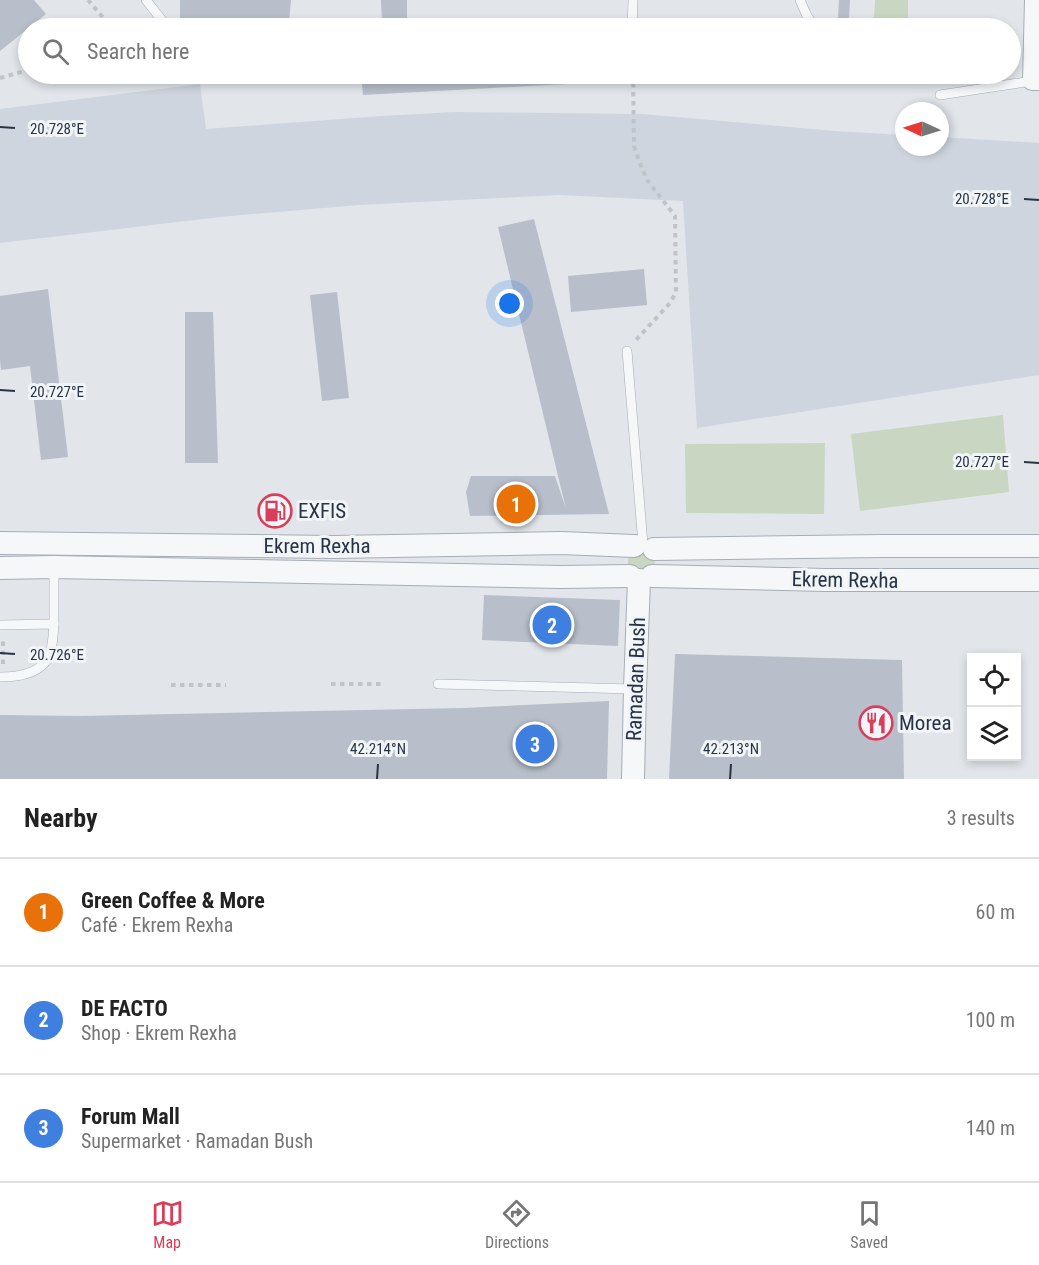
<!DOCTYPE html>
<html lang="en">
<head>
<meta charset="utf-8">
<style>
  :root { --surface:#fff; --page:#f2f2f2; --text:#222; --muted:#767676; --line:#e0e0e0; --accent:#da3d5a }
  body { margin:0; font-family:"Roboto Condensed",sans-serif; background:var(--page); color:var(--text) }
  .controls { position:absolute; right:18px; bottom:18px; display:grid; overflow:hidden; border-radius:0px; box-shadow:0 3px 9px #0003 }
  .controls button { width:54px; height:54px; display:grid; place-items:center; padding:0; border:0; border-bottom:2px solid var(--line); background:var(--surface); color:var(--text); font:30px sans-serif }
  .compass { position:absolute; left:895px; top:102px; width:54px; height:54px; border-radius:50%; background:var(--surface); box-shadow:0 3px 9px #0003; rotate:274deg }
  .you { position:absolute; left:510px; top:304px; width:21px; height:21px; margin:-15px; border:4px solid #fff; border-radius:50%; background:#1a73e8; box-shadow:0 0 0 9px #1a73e833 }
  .badge { display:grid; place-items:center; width:39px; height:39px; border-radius:50%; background:var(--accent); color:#fff; font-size:20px; font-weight:700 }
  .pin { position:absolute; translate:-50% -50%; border:3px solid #fff; box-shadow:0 2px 6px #0006 }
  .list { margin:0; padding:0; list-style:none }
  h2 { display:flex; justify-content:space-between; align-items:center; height:78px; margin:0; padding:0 24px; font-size:26px }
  h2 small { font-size:20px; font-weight:400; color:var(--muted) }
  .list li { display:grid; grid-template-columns:39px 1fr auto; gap:18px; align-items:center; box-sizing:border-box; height:108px; padding:0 24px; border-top:2px solid var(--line) }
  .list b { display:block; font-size:22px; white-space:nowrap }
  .list p { margin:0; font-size:20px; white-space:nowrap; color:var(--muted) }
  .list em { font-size:20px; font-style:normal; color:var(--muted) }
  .icon { flex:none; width:33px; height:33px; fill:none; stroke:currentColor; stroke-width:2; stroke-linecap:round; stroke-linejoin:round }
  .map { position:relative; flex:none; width:1039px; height:779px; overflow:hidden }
  .search { position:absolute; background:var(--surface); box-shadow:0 3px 9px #0003; left:18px; right:18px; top:18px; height:66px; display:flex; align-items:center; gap:15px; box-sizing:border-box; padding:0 21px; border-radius:33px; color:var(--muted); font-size:22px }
  .sheet { height:402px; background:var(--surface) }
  nav { display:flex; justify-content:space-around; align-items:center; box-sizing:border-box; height:84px; border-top:2px solid var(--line); background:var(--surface); font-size:16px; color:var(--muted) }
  nav a { display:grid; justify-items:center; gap:3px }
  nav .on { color:var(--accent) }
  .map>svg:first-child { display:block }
  .built { fill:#cfd5de }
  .green { fill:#c8d6c2 }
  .building { fill:#b8bfca }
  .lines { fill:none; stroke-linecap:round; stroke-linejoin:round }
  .service-casing { stroke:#a6adb6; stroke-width:10 }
  .minor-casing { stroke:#a6adb6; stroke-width:20 }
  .tertiary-casing { stroke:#a6adb6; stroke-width:24 }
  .path { stroke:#c0c4ca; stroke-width:4; stroke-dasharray:4.5 4.5; stroke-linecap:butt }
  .service { stroke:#f5f7f9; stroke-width:9 }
  .minor { stroke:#f5f7f9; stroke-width:18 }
  .tertiary { stroke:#f5f7f9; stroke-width:22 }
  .ticks { fill:none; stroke:#283445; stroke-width:2 }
  .labels { text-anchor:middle; stroke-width:6; stroke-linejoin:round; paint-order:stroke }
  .poi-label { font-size:21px; fill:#283445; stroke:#f2f5f8; text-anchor:start }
  .street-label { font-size:21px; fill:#283445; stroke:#f2f5f8 }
  .ticks-label { font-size:15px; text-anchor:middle; fill:#283445; stroke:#f2f5f8; stroke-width:6; stroke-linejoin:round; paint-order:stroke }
</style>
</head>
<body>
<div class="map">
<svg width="1039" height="779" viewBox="0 0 1039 779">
  <rect width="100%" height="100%" fill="#e2e6eb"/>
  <path class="built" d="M200 84 206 129 381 116 454 112 643 114 835 131 904 135V147H940V137L1039 143V375L697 428 683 201 559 195 359 205 229 216 0 243V109Z"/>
  <g class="green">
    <path d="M875 0H908V19L874 18Z"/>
    <path d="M1003 415 1009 492 860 511 851 434Z"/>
    <path d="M825 443 824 514 686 513 685 444Z"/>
    <path d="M636 549 654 556 655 566 649 573 629 568C626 559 629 555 636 549Z"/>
  </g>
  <g class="building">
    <path d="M0 0H34L46 14 0 51Z"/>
    <path d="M180 0H291L289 23 180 20Z"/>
    <path d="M381 0H407V24L382 25Z"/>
    <path d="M839 0H850L849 19H838Z"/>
    <path d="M583 19V28H446V27Z"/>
    <path d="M274 74H315V76L274 78Z"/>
    <path d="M361 74H586V83L363 95Z"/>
    <path d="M534 219 609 514 470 516 466 492 471 476H555L566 509 498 227Z"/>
    <path d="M644 269 647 305 571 312 568 276Z"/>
    <path d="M48 289 68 457 41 460 30 366 1 370 0 361V296Z"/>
    <path d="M337 292 349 398 322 401 310 295Z"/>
    <path d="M185 312H213L218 463H185Z"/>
    <path d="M484 595 620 600 618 646 482 640Z"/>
    <path d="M675 654 902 660 904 779H669Z"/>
    <path d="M609 701 607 779H0V715L80 716 463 708Z"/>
  </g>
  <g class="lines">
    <g class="service-casing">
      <g id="service">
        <path d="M146 0 168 28"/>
        <path d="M800 0 807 16 815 28"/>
        <path d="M632 28 633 0"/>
        <path d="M940 95 1032 81"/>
        <path d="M627 351 643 544"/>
        <path d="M54 567V624"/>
        <path d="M0 625 54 624C53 635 53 649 48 658 39 674 17 677 0 677"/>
        <path d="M438 684 634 689"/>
      </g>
    </g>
    <g class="minor-casing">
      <path id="minor" d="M1034 0 1032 81H1039"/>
    </g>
    <g class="tertiary-casing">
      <g id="tertiary">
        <path d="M0 543 334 547 561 543 634 546"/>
        <path d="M654 549 882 546H1039"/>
        <path d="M0 568 54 567 561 577 630 576"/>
        <path d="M652 576 825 580H1039"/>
        <path d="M633 779 635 689 639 580"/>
      </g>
    </g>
    <g class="path">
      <path d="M88 0 112 28"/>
      <path d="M633 74 634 146 641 166 647 180 675 216 676 292 670 303 636 340"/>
      <path d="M0 78 28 70"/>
      <path d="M3 664V639"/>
      <path d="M331 684H384"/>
      <path d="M171 685H226"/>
    </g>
    <use href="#service" class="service"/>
    <use href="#minor" class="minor"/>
    <use href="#tertiary" class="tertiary"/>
  </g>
  <path class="ticks" d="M0 127 15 128M1024 199 1039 200M0 390 15 391M1024 462 1039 463M0 653 15 654M377 779 378 764M730 779 731 764"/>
  <defs>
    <g id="fuel-ring" transform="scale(1.725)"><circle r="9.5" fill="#f2f5f8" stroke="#da3d5a" stroke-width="1.5"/><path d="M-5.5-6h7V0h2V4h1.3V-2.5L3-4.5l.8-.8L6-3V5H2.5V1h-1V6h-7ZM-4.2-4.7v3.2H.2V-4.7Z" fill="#da3d5a"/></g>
    <g id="restaurant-ring" transform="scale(1.725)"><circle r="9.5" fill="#f2f5f8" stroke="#da3d5a" stroke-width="1.5"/><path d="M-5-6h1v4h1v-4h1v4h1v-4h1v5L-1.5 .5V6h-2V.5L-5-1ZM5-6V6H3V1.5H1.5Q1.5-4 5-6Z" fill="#da3d5a"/></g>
  </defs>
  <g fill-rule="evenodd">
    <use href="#fuel-ring" x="275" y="511"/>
    <use href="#restaurant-ring" x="876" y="723"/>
  </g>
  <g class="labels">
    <g class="poi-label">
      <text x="298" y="518">EXFIS</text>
      <text x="899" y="730">Morea</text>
    </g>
    <g class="street-label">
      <text x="317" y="553">Ekrem Rexha</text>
      <text transform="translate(845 580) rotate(1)" y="7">Ekrem Rexha</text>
      <text transform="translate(636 679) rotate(-88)" y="7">Ramadan Bush</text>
    </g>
  </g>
  <g class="ticks-label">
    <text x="57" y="134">20.728°E</text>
    <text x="982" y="204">20.728°E</text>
    <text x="57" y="397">20.727°E</text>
    <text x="982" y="467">20.727°E</text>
    <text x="57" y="660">20.726°E</text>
    <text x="378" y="754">42.214°N</text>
    <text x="731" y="754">42.213°N</text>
  </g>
</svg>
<div class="controls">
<button><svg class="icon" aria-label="locate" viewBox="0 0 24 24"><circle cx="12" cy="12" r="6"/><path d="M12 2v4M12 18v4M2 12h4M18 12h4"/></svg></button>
<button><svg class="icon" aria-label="layers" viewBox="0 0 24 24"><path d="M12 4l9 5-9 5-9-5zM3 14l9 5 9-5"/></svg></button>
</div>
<svg class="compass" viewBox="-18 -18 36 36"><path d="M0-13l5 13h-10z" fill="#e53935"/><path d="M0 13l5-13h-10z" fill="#767676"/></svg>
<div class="you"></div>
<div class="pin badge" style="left:516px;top:504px;background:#e8710a">1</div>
<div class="pin badge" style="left:552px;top:625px;background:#3f7fe0">2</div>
<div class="pin badge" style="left:535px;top:744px;background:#3f7fe0">3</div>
<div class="search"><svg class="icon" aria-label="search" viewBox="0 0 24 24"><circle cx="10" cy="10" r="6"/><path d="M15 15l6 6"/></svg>Search here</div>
</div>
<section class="sheet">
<h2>Nearby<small>3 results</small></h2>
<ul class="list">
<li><span class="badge" style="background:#e8710a">1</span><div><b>Green Coffee &amp; More</b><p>Café · Ekrem Rexha</p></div><em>60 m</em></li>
<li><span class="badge" style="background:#3f7fe0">2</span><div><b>DE FACTO</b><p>Shop · Ekrem Rexha</p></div><em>100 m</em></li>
<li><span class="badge" style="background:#3f7fe0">3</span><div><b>Forum Mall</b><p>Supermarket · Ramadan Bush</p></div><em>140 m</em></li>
</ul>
</section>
<nav>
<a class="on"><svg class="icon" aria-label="map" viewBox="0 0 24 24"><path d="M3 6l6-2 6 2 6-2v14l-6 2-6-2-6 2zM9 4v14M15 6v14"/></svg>Map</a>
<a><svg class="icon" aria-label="directions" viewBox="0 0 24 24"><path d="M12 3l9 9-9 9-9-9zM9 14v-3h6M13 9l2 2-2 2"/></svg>Directions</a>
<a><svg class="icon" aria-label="saved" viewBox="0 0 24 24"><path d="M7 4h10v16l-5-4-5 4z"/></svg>Saved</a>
</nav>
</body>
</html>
